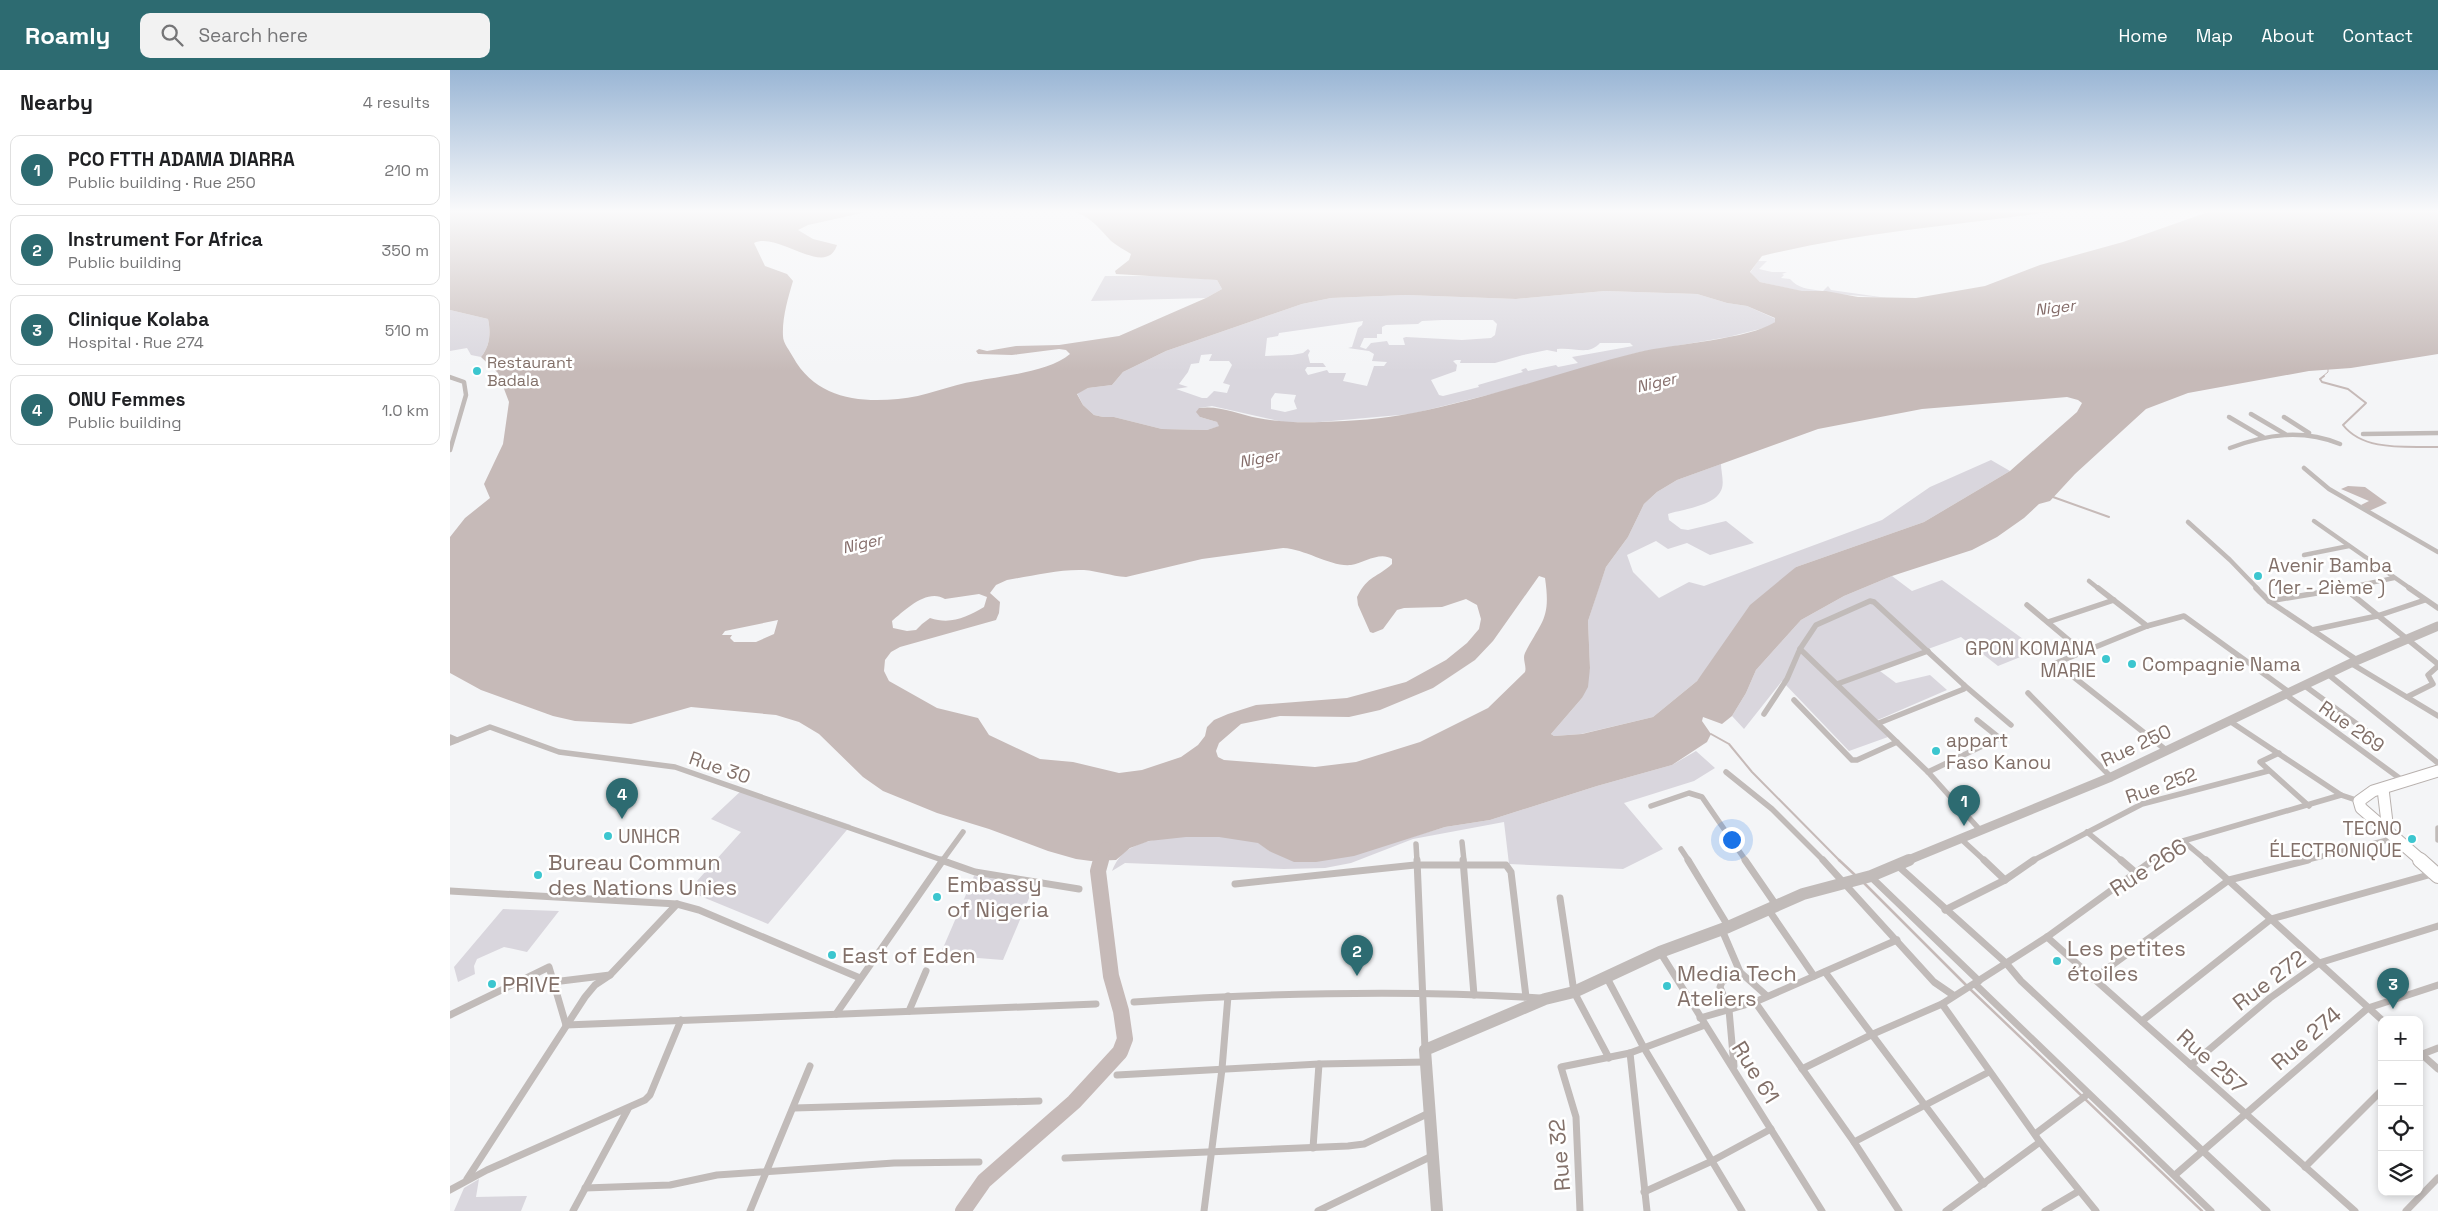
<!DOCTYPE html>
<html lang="en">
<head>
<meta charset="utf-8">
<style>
  :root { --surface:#fff; --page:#f2f2f2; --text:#202124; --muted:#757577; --line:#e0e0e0; --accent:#2d6b71 }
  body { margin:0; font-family:"Space Grotesk",sans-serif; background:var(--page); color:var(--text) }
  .controls { position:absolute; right:15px; bottom:15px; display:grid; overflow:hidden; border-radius:10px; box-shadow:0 2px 8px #0003 }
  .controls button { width:45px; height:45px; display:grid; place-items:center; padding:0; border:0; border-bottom:1px solid var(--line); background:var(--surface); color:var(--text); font:25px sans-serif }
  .you { position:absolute; left:1281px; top:769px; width:18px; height:18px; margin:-12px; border:4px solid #fff; border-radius:50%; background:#1a73e8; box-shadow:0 0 0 8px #1a73e833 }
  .badge { display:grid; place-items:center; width:32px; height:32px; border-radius:50%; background:var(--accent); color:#fff; font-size:16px; font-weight:700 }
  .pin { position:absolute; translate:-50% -41px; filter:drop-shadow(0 1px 2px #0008) }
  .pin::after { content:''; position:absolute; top:26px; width:18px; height:15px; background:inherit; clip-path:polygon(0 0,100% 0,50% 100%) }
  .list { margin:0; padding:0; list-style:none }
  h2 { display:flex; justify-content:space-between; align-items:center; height:65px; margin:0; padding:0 20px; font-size:21px }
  h2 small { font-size:16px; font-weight:400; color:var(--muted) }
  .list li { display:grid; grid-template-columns:32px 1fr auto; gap:15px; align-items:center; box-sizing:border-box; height:70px; margin:0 10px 10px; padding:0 10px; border:1px solid var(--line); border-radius:10px }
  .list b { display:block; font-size:19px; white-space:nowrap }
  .list p { margin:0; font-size:16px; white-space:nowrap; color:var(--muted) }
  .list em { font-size:16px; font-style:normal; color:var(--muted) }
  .icon { flex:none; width:28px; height:28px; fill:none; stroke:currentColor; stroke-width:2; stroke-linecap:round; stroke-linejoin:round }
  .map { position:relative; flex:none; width:1988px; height:1141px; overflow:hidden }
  header { display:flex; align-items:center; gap:30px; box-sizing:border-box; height:70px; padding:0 25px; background:var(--accent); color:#fff }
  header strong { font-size:24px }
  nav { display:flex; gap:28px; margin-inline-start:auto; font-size:18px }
  .search { width:350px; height:45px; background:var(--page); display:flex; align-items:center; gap:12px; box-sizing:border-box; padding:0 18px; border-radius:10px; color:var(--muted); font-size:19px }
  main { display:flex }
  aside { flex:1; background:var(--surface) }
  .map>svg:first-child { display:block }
  .green { fill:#d9d6dd; fill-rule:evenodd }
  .water { fill:#c6bab8; fill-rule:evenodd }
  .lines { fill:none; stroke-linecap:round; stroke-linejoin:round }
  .stream-far2 { stroke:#c6bab8; stroke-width:1 }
  .stream-far1 { stroke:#c6bab8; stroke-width:2 }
  .stream { stroke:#c6bab8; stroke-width:2.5 }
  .river-far1 { stroke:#c6bab8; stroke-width:12 }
  .river { stroke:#c6bab8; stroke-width:16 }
  .secondary-far1-casing { stroke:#b8b1ae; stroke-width:13 }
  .secondary-casing { stroke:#b8b1ae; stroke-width:16 }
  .minor-far2 { stroke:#c1bbb9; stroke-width:4.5 }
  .minor-far1 { stroke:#c1bbb9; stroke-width:5.5 }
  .minor { stroke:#c1bbb9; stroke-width:7 }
  .tertiary-far1 { stroke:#c1bbb9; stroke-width:9 }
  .tertiary { stroke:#c1bbb9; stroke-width:12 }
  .secondary-far1 { stroke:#fff; stroke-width:11 }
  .secondary { stroke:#fff; stroke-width:14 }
  .poi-dot { fill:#3cc6cf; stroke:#fff; stroke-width:2 }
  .labels { text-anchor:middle; stroke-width:5; stroke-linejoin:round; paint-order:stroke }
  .far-water-label { font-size:16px; font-style:italic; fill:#856d6a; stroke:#fff }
  .far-poi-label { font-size:16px; fill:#827069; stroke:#fff; text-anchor:start }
  .poi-label { font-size:19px; fill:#827069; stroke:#fff; text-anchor:start }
  .street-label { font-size:19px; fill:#827069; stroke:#fff }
  .near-poi-label { font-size:22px; fill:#827069; stroke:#fff; text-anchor:start }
  .near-street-label { font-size:22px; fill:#827069; stroke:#fff }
</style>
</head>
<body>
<header>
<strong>Roamly</strong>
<div class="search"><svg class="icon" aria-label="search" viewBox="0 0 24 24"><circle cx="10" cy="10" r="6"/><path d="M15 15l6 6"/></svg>Search here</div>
<nav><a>Home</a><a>Map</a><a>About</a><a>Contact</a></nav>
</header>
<main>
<aside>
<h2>Nearby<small>4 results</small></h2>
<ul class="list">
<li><span class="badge">1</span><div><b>PCO FTTH ADAMA DIARRA</b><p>Public building · Rue 250</p></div><em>210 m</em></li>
<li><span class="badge">2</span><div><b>Instrument For Africa</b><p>Public building</p></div><em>350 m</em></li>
<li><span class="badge">3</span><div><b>Clinique Kolaba</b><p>Hospital · Rue 274</p></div><em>510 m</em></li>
<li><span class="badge">4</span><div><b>ONU Femmes</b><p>Public building</p></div><em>1.0 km</em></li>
</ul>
</aside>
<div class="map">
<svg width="1988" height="1141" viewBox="0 0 1988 1141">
  <rect width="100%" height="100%" fill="#f4f5f7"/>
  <g class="green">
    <path d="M1308 191H1317L1309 199 1322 202H1337L1332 204 1334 205 1331 208 1340 209C1348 218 1357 219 1373 221L1378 216 1381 220 1437 228 1350 221 1310 212 1300 203Z"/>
    <path d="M655 206H717L767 210 772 219 756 228 641 231Z"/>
    <path d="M1155 221 1247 224 1277 233 1297 236 1326 249 1325 252 1318 257 1278 267 1190 282 1050 322 961 344 870 352H833L762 336 749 338 750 347 767 352 770 356 757 360 712 359 664 347H653L644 345 633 335 627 323 638 318 662 315 673 302 716 281 852 234 881 228 956 225 1066 229ZM992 250H1043L1047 254 1045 265 1041 268 1012 270 956 267 953 268 955 275H939L937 271 921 273 916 279 910 277 914 268H927V264H932V257L936 255 968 254 972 251ZM913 251 912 255 908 258 902 277 898 278 919 281 924 284 922 291 937 292 934 296H924L917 316 893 311 896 303H879L877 300 858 305 855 300 857 297H876L873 293H860L858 285 860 281 858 279 853 283 842 285 815 286 817 268 828 266 829 263ZM1150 273H1180L1183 276 1122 287 1128 293 1108 297 1106 295 1078 301 1076 298 1071 300 1073 302 1028 315 1029 317 993 326 989 325 981 310 1006 301 1007 295 1003 291 1006 290H1011L1010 293H1045L1073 285 1097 280 1107 282V279C1126 277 1138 286 1150 273ZM762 284 759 291H779L782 295 773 313 780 315 777 323 764 321 757 328H752L726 319 738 317 729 314 738 302 741 294 749 293 751 285ZM825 323 846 325 844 331 847 339 835 342 821 339V329Z"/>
    <path d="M0 240 38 249C41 263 40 276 31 287L21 285 17 278 0 281Z"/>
    <path d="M1541 390 1560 401 1474 452 1346 497 1247 611 1203 647 1131 664 1104 666 1101 664 1132 628 1140 598 1138 551 1148 520 1156 497 1178 467 1194 434 1207 422 1227 410 1271 394C1271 401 1274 411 1272 418 1267 436 1233 439 1218 444L1219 450 1231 459 1238 460 1276 451 1304 473 1260 485 1237 473 1218 479 1206 471 1177 485 1183 502 1209 528 1239 512 1254 516 1432 450 1480 417Z"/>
    <path d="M1442 506 1462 521 1492 510 1588 580 1548 596 1511 567 1426 598 1446 613 1480 605 1497 620 1423 652 1438 667 1399 681 1332 611 1294 659 1282 646 1296 623 1306 600 1351 550 1394 526Z"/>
    <path d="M1246 681 1265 698 1244 711 1174 733 1213 779 1173 799 1059 794 1054 752 963 769 901 793 875 798 834 799 675 793 662 801C666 791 671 783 681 778 710 762 774 763 807 772 811 774 815 778 819 781L955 769 995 757 1040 750 1147 716 1222 695Z"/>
    <path d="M293 719 401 755 318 854 238 821 291 762 261 749Z"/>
    <path d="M524 806 585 814 553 890 490 885Z"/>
    <path d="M53 839 109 841 77 882 54 877 27 889 24 896 25 904 8 912 4 897Z"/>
    <path d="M29 1109 26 1127 77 1126 71 1141H4L14 1118Z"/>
  </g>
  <g class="water">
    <path d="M0 141H421L358 155 348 160 363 169 387 175C376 209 328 161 304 173L315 196 337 204 343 211C338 228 332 248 333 266 333 273 340 281 343 287 365 327 406 333 448 329 475 327 499 315 526 311 552 306 599 302 620 284L616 280 609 279 562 285 528 284 526 281 529 279 537 281 566 276 609 275 669 266 756 228 772 219 767 210 666 204 665 201 679 190 681 184C675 180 667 176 661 171 648 157 637 142 616 141H1608C1509 155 1409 162 1312 186L1300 202 1310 212 1352 221H1376L1408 227 1466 228 1535 216 1590 195 1673 172 1761 141H1988V284L1901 298 1859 301 1738 323 1696 339 1625 404 1600 431 1589 434 1574 448 1547 467 1522 480 1442 506 1394 526 1351 550 1306 600 1296 623 1282 646 1272 654 1253 647 1252 651 1261 664 1257 672 1222 695 1147 716 1040 750 995 757 904 786 866 792H844L819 781 808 773 769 767H736L699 771 680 778 666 790 641 791 626 789 598 781 539 759 487 743 433 721 413 707 369 664 349 652 326 645 241 637 181 654 125 651 103 646 31 620 0 603V467L15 448 40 428 34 414 53 374 59 332 48 303 31 287C40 276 41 263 38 249L0 240ZM1155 221 1247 224 1277 233 1297 236 1325 248V252C1300 269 1223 274 1189 282 1113 301 1040 328 963 343 933 349 902 351 872 352 851 353 829 352 808 348 788 344 769 335 749 338L746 342 750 347 767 352 769 356 757 360 712 359 664 347H653L644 345 633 335 627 324 638 318 662 315 673 302 716 281 852 234 881 228 956 225 1066 229ZM1617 327 1628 330 1632 333 1627 342 1560 401 1474 452 1346 497 1300 535 1247 611 1203 647 1132 664 1104 666 1101 664 1132 628 1138 617 1140 598 1138 551 1156 497 1178 467 1194 434 1207 422 1227 410 1368 359 1472 339ZM833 478C856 479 880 497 901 495 914 493 930 481 942 489V494C927 508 918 505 907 527L908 535 920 562 923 563 933 559 947 540 954 538 992 537 1016 529 1027 535 1031 549 1029 559 1017 573 996 590 956 612 897 628 806 635 778 644 764 650 757 657 755 666 748 675 731 687 692 700 669 703 623 692 590 689 539 665 528 648 487 638 439 611 434 601 435 590 441 582 450 577 546 550 549 543 550 532 540 523 546 515 557 510C582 506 608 499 634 500 648 501 661 506 676 507L752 489ZM1089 506 1095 508C1101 549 1092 550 1075 583 1072 589 1077 596 1075 602L1038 638 970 672 906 692 865 697 774 690 768 687 766 681 769 673 791 654 830 646 899 647 930 640 983 618 1025 590 1043 571ZM529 524 537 527 534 537C517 547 501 555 480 548L472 554 466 560 457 561 443 558 442 551C455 540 477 518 495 529ZM328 550 324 564 306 572H284L280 568 282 565H272L275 561Z"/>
    <path d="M1898 416 1915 417 1937 433 1919 441 1911 435 1919 431 1891 419Z"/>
  </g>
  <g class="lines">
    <path class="stream-far2" d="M1872 307 1878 302V299"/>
    <g class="stream-far1">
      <path d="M1874 306 1870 309 1872 312 1898 319 1916 333 1893 355C1914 382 1957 376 1988 377"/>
      <path d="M1603 427 1659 447"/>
      <path d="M1261 664 1279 674 1302 702 1390 791"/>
    </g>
    <g class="stream">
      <path d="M1389 790 1405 805"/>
      <path d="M1414 813 1517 916"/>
      <path d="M1520 919 1752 1141"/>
    </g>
    <path class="river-far1" d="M651 791 655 778"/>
    <path class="river" d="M513 1141 534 1111 624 1032 670 982 675 969 671 941 661 906 648 801 651 790"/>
    <g class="secondary-far1-casing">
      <g id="secondary-far1">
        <path d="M1933 719 1938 761"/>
        <path d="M1972 791 1911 738 1909 731 1923 721 1988 701"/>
      </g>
    </g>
    <g class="secondary-casing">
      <path id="secondary" d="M1970 790 1988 806"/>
    </g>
    <g class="minor-far2">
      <path d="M0 307 14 312 16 325 0 380"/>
      <path d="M1801 344 1835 364"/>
      <path d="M1779 347 1813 367"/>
      <path d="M1834 347 1859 363"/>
      <path d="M1913 364 1988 363"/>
      <path d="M1780 378C1817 364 1852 359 1890 374"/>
      <path d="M1854 398 1879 419 1988 482"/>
      <path d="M1864 451 1961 519"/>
      <path d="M1738 452 1780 490 1808 519"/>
      <path d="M1854 485 1899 476"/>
      <path d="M1639 511 1649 519"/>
      <path d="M1891 519 1944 508"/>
    </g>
    <g class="minor-far1">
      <path d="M1648 518 1697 556"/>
      <path d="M1806 518 1819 531 1907 590"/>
      <path d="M1894 518 1988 594"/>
      <path d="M1959 518 1988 538"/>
      <path d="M1819 531 1897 518"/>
      <path d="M1577 535 1633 582"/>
      <path d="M1598 552 1664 530"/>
      <path d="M1862 560 1927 546 1975 530"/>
      <path d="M1350 579 1478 702 1530 760"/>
      <path d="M1902 594 1988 646"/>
      <path d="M1879 605 1988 693"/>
      <path d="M1387 614 1478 581"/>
      <path d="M1514 615 1561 655"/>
      <path d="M1855 616 1922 665"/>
      <path d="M1578 623 1661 707"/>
      <path d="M1836 625 1952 710"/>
      <path d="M1957 627 1983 614 1978 605 1988 596"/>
      <path d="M1344 630 1402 690H1407L1447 672"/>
      <path d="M1314 644 1337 609 1350 579 1366 555 1420 531 1424 532 1514 615V619L1429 653"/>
      <path d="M1781 652 1891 725 1909 731"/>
      <path d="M0 667 7 670"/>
      <path d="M0 673 40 657 109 682 225 697 495 791"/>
      <path d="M1716 680 1606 593 1697 556 1734 546 1839 622"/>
      <path d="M1829 683 1810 692 1859 736"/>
      <path d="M1276 702 1322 739 1374 791"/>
      <path d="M1478 702 1547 669V666L1527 650"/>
      <path d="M1201 736 1239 723 1252 727 1296 791"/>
      <path d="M1988 758V770"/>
      <path d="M1637 762 1672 791"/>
      <path d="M1511 769 1535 791"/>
      <path d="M1733 771 1757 791"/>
      <path d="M1012 772 1014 791"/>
      <path d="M966 774 967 791"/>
      <path d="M1231 779 1239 791"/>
      <path d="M492 791 513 762"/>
      <path d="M1582 791 1692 734 1818 701"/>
      <path d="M1701 791 1733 771 1891 725"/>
      <path d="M1853 791 1946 768"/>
    </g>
    <g class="minor">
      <path d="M491 790 525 802 629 819"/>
      <path d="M967 790 975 979"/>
      <path d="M1013 790 1024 925"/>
      <path d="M1238 790 1278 856"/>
      <path d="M1295 790 1326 835"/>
      <path d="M1373 790 1484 912 1503 925"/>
      <path d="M1534 790 1555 810"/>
      <path d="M1671 790 1685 802"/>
      <path d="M1756 790 1932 950"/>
      <path d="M1447 795 1556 893 1571 911 1817 1141"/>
      <path d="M1421 807 1529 911"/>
      <path d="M785 814 965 795H1056L1061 802 1076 927"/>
      <path d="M0 821 227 834 249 840 410 908"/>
      <path d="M1110 828 1124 922 1159 988"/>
      <path d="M1318 839 1364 906"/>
      <path d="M1495 840 1555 810 1584 790"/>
      <path d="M1272 860 1290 902 1272 912 1270 917 1279 940 1284 996"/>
      <path d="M1597 867 1905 1141"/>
      <path d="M1210 882 1372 1141"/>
      <path d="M1290 902 1317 926"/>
      <path d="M1375 902 1534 1114"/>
      <path d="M1157 908 1194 978 1292 1141"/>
      <path d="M1643 909 1779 810 1858 790"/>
      <path d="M103 912 160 905 227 834"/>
      <path d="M1525 914 1761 1141"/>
      <path d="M684 932C820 923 954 919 1090 928"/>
      <path d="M1305 932 1404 1072 1449 1141"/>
      <path d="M1492 934 1590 1072 1646 1141"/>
      <path d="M459 941 476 901"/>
      <path d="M386 944 493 790"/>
      <path d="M0 945 99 897 116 955"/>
      <path d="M1250 948 1305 932 1447 870"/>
      <path d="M1692 951 1821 849 1982 804"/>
      <path d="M116 955 646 934"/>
      <path d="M1969 982 1988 999"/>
      <path d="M1180 983 1197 1141"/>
      <path d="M1970 985 1988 978"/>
      <path d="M1741 995 1820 928 1869 893 1988 856"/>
      <path d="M1352 999 1423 964 1492 934 1597 867 1703 790"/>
      <path d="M667 1005 869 994 976 992"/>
      <path d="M344 1038 589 1031"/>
      <path d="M1585 1064 1638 1024"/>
      <path d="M1404 1072 1539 1002"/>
      <path d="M863 1078 869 994"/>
      <path d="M615 1088 898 1076 914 1074 979 1043"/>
      <path d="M1855 1097 1932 1020"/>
      <path d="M1725 1105 1918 938 1988 915"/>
      <path d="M17 1109 135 927 145 915 160 905"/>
      <path d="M135 1118 220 1115 267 1105 444 1093 529 1092"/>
      <path d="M0 1120 37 1100 195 1030 200 1025 231 950"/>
      <path d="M1194 1122 1260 1092 1321 1059"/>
      <path d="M123 1141 178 1039"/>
      <path d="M300 1141 360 996"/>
      <path d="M754 1141 772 999 778 926"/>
      <path d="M868 1141 982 1086"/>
      <path d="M1130 1141 1126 1047 1111 997 1180 983 1255 955"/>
      <path d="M1496 1141 1590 1072"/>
      <path d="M1595 1141 1629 1121"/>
      <path d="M1956 1141 1988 1108"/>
    </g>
    <path class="tertiary-far1" d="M1456 791 1661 707 1901 593 1988 556"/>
    <path class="tertiary" d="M987 1141 975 980 1095 929 1124 922 1210 882 1278 857 1353 824 1421 806 1459 790"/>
    <use href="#secondary-far1" class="secondary-far1"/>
    <use href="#secondary" class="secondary"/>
  </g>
  <linearGradient id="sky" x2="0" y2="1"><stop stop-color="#9ab6d5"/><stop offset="0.47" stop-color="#fafafb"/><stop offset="1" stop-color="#fafafb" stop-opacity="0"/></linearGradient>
  <rect width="1988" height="301" fill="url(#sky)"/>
  <g class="poi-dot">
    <circle cx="27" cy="301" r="5"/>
    <circle cx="1808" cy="506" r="5"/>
    <circle cx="1656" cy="589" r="5"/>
    <circle cx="1682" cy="594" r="5"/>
    <circle cx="1486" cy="681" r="5"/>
    <circle cx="158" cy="766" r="5"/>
    <circle cx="1962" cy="769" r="5"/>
    <circle cx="88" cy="805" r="5"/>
    <circle cx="487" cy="827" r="5"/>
    <circle cx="382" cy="885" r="5"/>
    <circle cx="1607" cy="891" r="5"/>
    <circle cx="42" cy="914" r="5"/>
    <circle cx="1217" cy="916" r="5"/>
  </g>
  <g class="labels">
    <g class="far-water-label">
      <text transform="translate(1605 237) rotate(-7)" y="6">Niger</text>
      <text transform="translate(1206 312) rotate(-13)" y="6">Niger</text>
      <text transform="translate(809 388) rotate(-10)" y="6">Niger</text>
      <text transform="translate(412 473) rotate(-13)" y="6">Niger</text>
    </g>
    <g class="far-poi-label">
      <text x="37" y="298">Restaurant<tspan x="37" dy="18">Badala</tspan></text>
    </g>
    <g class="poi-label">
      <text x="1818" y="502">Avenir Bamba<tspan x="1818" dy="22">(1er - 2ième )</tspan></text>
      <text x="1646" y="585" text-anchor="end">GPON KOMANA<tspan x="1646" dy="22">MARIE</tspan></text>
      <text x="1692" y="601">Compagnie Nama</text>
      <text x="1496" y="677">appart<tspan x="1496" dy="22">Faso Kanou</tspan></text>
      <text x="1952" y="765" text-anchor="end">TECNO<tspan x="1952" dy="22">ÉLECTRONIQUE</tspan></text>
      <text x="168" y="773">UNHCR</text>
    </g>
    <g class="street-label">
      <text transform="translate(1902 656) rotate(35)" y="7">Rue 269</text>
      <text transform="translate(1686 675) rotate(-25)" y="7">Rue 250</text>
      <text transform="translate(270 697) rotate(19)" y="7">Rue 30</text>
      <text transform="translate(1711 715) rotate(-19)" y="7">Rue 252</text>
    </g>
    <g class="near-poi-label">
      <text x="98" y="800">Bureau Commun<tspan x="98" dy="25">des Nations Unies</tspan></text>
      <text x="497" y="822">Embassy<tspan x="497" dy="25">of Nigeria</tspan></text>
      <text x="1617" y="886">Les petites<tspan x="1617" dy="25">étoiles</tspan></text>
      <text x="392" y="893">East of Eden</text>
      <text x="1227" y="911">Media Tech<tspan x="1227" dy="25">Ateliers</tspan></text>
      <text x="52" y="922">PRIVE</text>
    </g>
    <g class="near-street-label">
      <text transform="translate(1698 797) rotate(-33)" y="8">Rue 266</text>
      <text transform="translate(1819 910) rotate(-37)" y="8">Rue 272</text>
      <text transform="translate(1856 968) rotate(-41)" y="8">Rue 274</text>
      <text transform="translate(1762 991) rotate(42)" y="8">Rue 257</text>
      <text transform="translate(1306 1002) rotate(58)" y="8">Rue 61</text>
      <text transform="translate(1109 1085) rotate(-95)" y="8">Rue 32</text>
    </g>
  </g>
</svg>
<div class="controls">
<button>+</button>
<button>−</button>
<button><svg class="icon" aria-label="locate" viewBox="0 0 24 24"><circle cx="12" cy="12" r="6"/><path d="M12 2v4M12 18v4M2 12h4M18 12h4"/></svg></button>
<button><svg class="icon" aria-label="layers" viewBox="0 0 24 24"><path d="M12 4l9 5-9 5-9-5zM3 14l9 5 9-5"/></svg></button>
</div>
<div class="you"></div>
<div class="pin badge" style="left:1514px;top:756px">1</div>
<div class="pin badge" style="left:907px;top:906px">2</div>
<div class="pin badge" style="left:1943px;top:939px">3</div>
<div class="pin badge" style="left:172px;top:749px">4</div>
</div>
</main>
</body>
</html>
